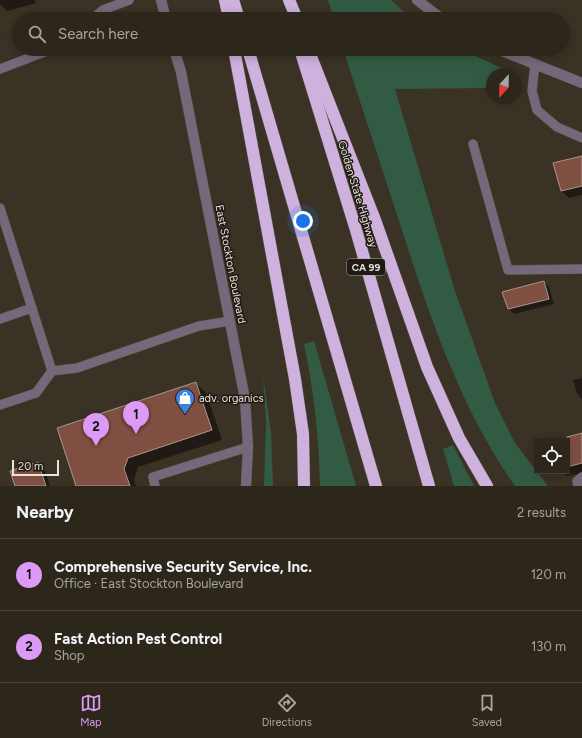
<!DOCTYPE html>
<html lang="en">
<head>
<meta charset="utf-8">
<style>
  :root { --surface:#2c261b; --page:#342e24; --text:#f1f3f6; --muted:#a6a5a3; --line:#48433a; --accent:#dc99f5 }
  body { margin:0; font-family:Figtree,sans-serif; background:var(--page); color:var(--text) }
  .controls { position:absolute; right:12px; bottom:12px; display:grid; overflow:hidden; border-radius:0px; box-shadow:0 2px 10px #0003 }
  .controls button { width:36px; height:36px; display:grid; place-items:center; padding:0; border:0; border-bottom:1px solid var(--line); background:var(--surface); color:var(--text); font:20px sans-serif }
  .compass { position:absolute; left:486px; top:68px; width:36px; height:36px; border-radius:50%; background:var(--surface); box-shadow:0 2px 10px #0003; rotate:202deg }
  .scale { position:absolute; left:12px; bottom:10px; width:47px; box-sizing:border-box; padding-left:4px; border:2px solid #e9e3db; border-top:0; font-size:11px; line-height:14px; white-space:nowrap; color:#e9e3db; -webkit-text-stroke:3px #1e1a14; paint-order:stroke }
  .you { position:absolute; left:303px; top:221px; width:14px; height:14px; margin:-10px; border:3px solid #fff; border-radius:50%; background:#1a73e8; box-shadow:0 0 0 6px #1a73e833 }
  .badge { display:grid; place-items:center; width:26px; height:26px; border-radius:50%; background:var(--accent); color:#111; font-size:13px; font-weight:700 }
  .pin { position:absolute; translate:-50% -33px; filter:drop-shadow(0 1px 2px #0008) }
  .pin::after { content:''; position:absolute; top:21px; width:14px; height:12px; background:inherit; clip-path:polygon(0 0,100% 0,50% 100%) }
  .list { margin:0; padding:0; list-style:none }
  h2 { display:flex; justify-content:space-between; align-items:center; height:52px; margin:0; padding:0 16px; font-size:17px }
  h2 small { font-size:13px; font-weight:400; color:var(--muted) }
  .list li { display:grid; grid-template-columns:26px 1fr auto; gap:12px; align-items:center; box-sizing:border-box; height:72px; padding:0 16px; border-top:1px solid var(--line) }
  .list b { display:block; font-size:15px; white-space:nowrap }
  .list p { margin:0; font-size:13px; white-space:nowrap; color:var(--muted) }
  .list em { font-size:13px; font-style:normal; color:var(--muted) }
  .icon { flex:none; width:22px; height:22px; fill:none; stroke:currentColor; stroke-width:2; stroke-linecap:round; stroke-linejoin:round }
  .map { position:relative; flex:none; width:582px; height:486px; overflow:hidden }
  .search { position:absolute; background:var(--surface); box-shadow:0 2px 10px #0003; left:12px; right:12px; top:12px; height:44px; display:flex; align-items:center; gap:10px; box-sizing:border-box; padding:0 14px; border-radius:22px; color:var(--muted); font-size:15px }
  .sheet { height:196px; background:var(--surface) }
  nav { display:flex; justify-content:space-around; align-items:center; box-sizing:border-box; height:56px; border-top:1px solid var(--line); background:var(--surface); font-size:11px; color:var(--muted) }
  nav a { display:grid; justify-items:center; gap:2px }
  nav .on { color:var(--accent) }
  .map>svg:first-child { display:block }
  .green { fill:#325b44 }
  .shadow { fill:#0007 }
  .building { fill:#7f5041; stroke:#a9958f }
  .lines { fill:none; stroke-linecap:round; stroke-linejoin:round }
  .service-casing { stroke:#564e41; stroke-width:10 }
  .minor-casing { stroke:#564e41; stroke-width:11 }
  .tertiary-casing { stroke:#564e41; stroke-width:11 }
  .motorway-casing { stroke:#564e41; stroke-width:13 }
  .service { stroke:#74697b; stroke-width:9 }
  .minor { stroke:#74697b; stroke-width:10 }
  .tertiary { stroke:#74697b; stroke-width:10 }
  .motorway { stroke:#ceb1dd; stroke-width:12 }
  .labels { text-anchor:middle; stroke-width:3; stroke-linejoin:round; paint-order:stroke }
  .shield { fill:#1e1a14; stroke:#aca79f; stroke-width:1 }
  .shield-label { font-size:10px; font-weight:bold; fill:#e9e3db }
  .street-label { font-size:11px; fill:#e9e3db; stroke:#1e1a14 }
  .poi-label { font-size:11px; fill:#e9e3db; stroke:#1e1a14; text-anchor:start }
</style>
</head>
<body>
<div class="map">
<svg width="582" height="486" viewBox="0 0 582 486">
  <rect width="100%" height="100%" fill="#3a3224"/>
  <g class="green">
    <path d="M328 0H391L412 19H334Z"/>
    <path d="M343 49H460L515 74H492V88L395 89 454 288 495 403 515 443 548 486H515C460 408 429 315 400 224 381 166 362 107 343 49Z"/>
    <path d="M314 341 356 486H320C319 437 314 392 304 344Z"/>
    <path d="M263 376 271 432 273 486H264L266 421Z"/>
    <path d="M453 445 474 486H454L443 449Z"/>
  </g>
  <g class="shadow">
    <path d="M0 0H35L36 3 7 11 0 4Z"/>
    <path d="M582 157V195L569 198 561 191Z"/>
    <path d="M544 282 549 287 554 304 514 314 509 309Z"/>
    <path d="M582 378V399L577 393 573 380Z"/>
    <path d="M196 383 206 393 222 440 138 467 134 480 136 486H77Z"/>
    <path d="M582 434V473L567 476 562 471H567V441H556Z"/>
    <path d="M37 463 45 471 50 486H17Z"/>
  </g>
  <g class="building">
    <path d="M582 156V186L561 191 553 163Z"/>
    <path d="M544 281 549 299 508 309 502 292Z"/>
    <path d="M196 382 212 430 128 458 124 469 130 486H76L57 428Z"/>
    <path d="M582 433V463L567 467V437Z"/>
    <path d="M38 462 46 486H15L10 471Z"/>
  </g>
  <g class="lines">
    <g class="service-casing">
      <g id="service">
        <path d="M92 19 103 10 129 0"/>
        <path d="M535 64 532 91 537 110 557 127 582 138"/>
        <path d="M0 69 52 49"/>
        <path d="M473 144 508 270 582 269"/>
        <path d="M0 208 52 371 77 368 199 326 230 321"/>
        <path d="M0 319 32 308"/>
        <path d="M0 405 36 393 52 371"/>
        <path d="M155 486 153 477 248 447"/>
        <path d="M578 486 577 481 582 477"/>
      </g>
    </g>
    <g class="minor-casing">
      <g id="minor">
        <path d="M161 0 166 19"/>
        <path d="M174 49 181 72 245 399 248 447 246 486"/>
      </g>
    </g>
    <g class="tertiary-casing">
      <g id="tertiary">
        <path d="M417 0 442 19"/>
        <path d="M497 49 582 83"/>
      </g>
    </g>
    <g class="motorway-casing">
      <g id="motorway">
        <path d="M225 0 229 19"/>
        <path d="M233 0 239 19"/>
        <path d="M289 0 297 19"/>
        <path d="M234 49 295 379 303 434 304 486"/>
        <path d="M248 49 376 486"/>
        <path d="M300 49 356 230 429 486"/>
        <path d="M308 49 375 220 427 367 459 438 487 486"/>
      </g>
    </g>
    <use href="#service" class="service"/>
    <use href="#minor" class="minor"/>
    <use href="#tertiary" class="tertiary"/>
    <use href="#motorway" class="motorway"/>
  </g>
  <defs>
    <g id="shop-pin" transform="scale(1)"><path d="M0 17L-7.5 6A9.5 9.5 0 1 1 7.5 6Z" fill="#3f7fe0" stroke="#1e1a14"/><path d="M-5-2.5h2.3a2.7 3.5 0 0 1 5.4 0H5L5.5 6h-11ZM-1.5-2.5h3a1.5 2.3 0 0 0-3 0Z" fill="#fff"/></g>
  </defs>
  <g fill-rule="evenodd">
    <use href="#shop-pin" x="185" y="398"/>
  </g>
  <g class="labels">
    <rect class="shield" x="347" y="259" width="38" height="16" rx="3"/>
    <g class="shield-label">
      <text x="366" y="271">CA 99</text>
    </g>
    <g class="street-label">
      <text transform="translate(358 194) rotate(73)" y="4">Golden State Highway</text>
      <text transform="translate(231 264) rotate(79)" y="4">East Stockton Boulevard</text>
    </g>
    <g class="poi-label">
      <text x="199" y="402">adv. organics</text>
    </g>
  </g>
</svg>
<div class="controls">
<button><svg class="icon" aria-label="locate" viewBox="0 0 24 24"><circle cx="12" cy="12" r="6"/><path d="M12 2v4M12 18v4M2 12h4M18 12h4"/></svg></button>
</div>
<svg class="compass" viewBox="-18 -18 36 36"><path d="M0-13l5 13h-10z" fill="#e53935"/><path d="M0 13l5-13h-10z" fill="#a6a5a3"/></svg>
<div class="scale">20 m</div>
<div class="you"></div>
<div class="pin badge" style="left:136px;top:434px">1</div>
<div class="pin badge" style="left:96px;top:446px">2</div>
<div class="search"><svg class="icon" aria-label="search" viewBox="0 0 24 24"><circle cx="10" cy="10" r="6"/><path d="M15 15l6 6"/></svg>Search here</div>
</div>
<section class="sheet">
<h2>Nearby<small>2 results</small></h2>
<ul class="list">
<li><span class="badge">1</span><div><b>Comprehensive Security Service, Inc.</b><p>Office · East Stockton Boulevard</p></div><em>120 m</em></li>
<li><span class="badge">2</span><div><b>Fast Action Pest Control</b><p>Shop</p></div><em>130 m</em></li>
</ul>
</section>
<nav>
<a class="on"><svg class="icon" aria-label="map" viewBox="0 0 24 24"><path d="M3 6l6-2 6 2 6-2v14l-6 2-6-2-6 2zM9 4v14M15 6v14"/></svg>Map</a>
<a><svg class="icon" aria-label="directions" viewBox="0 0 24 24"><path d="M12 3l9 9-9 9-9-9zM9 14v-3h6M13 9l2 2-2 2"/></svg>Directions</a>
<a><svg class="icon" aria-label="saved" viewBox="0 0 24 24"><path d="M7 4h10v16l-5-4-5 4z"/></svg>Saved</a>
</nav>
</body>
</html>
